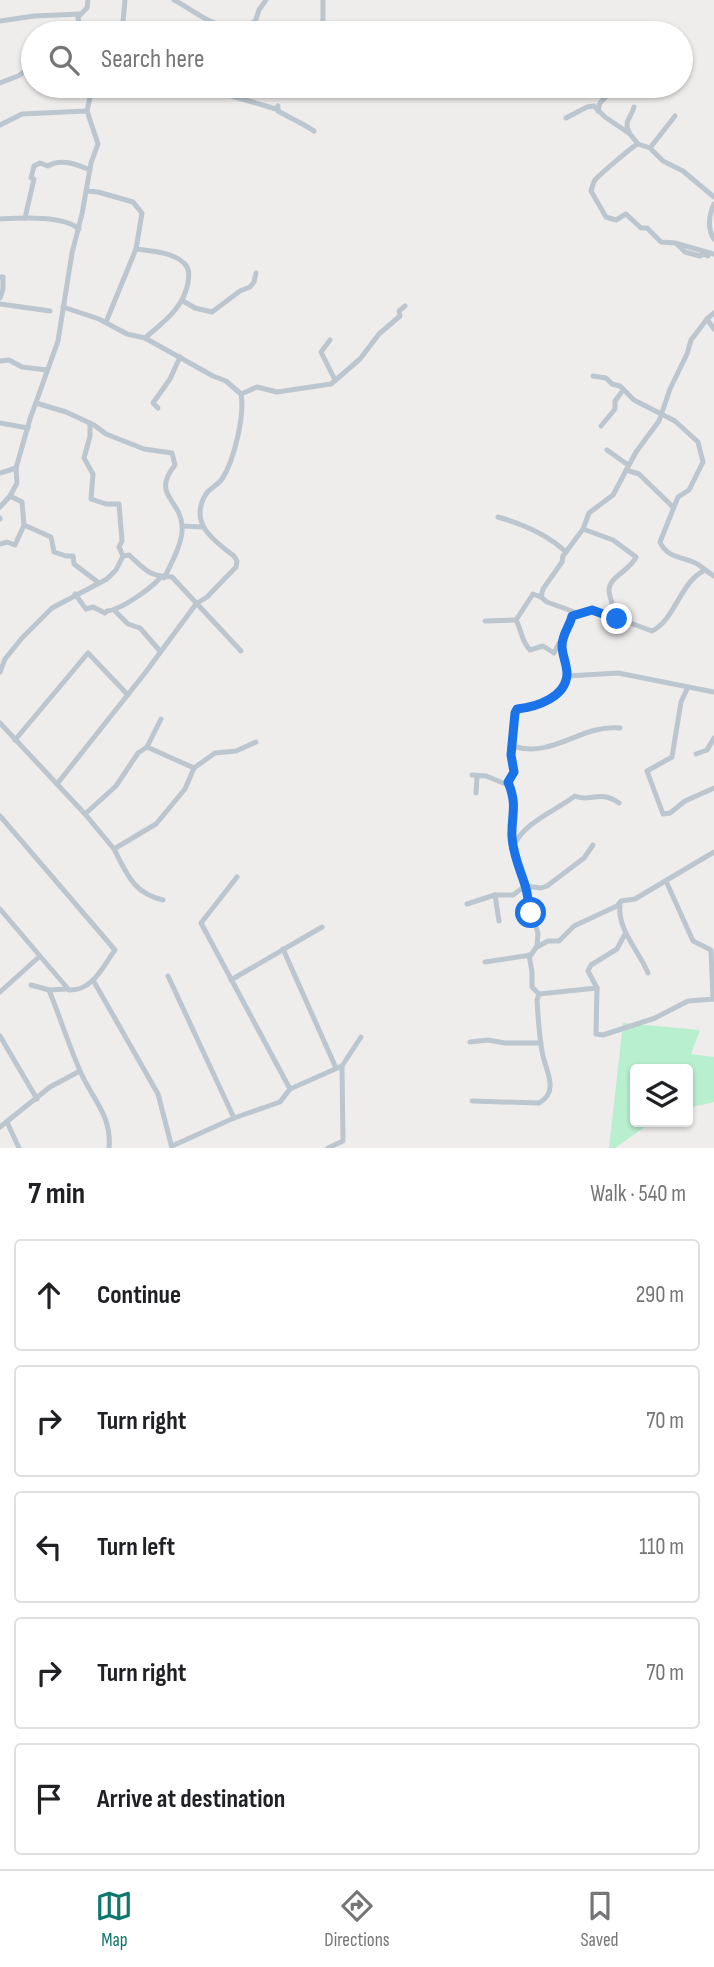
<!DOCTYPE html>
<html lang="en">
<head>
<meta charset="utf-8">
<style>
  :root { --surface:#fff; --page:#f6f6f6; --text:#202124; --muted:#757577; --line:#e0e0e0; --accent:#0f766e }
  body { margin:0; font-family:"Sofia Sans Condensed",sans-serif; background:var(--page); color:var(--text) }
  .controls { position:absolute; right:21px; bottom:21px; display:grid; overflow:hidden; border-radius:7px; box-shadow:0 2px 5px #0004 }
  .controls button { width:63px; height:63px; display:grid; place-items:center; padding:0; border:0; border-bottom:2px solid var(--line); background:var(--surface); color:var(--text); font:35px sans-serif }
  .stop { position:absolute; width:21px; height:21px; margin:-16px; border:5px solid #1a73e8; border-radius:50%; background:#fff }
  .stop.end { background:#1a73e8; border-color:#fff; box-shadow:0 2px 7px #0008 }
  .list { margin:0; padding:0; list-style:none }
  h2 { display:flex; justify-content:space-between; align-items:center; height:91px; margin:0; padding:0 28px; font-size:30px }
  h2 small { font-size:23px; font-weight:400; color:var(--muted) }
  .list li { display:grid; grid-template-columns:46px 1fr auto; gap:21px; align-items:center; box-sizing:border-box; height:112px; margin:0 14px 14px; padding:0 14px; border:2px solid var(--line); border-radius:7px }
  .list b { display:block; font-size:26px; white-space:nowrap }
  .list em { font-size:23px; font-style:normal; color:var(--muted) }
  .icon { flex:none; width:38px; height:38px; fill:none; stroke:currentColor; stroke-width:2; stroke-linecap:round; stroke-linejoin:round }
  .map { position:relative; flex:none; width:714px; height:1148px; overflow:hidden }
  .search { position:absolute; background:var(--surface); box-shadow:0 2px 5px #0004; left:21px; right:21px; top:21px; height:77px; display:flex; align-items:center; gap:18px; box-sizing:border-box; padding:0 24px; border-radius:38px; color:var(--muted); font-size:26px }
  .sheet { height:721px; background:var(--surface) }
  nav { display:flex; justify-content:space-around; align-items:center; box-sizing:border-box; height:98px; border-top:2px solid var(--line); background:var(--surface); font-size:19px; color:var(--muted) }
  nav a { display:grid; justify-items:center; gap:4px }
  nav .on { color:var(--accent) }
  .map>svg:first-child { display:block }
  .green { fill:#b8efce }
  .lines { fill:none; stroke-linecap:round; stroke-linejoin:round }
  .minor { stroke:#bcc6cf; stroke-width:5 }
  .route { stroke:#1a73e8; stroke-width:9 }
</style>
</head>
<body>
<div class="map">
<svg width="714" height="1148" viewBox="0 0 714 1148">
  <rect width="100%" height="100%" fill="#efecec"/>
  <path class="green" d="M623 1023 700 1030 691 1054 714 1057V1102L688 1108V1069H635V1122H652L615 1148H609Z"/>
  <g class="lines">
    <g class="minor">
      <path d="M174 0C201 14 221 37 254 22"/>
      <path d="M0 21 34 16 81 14"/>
      <path d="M253 28 259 10 266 0"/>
      <path d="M80 33 78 17 87 8 88 0"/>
      <path d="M122 33 125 0"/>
      <path d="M317 33 323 20V0"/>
      <path d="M0 83 18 76 33 66"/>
      <path d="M222 86 232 96 276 109 278 106V111C290 118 302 123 314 131"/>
      <path d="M598 111 600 103 616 86"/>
      <path d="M566 118 587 107 594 106 605 117 630 134 638 144 650 148 663 161 683 171 714 197"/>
      <path d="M0 125 22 114 87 111"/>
      <path d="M629 132C623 122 632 116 634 107"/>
      <path d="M638 144C634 145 598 176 595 180 593 183 592 188 591 191L606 217 616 220 626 214 641 228H647L661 242 675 243 714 254"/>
      <path d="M650 148 675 116"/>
      <path d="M86 191 98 192 133 202 142 213 136 249C151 251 172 252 184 263 190 269 189 275 188 283 183 309 163 322 145 338"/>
      <path d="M714 204C709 215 707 229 714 239"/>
      <path d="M25 218 34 179 31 178 34 166 40 163 48 166C61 158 76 164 90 170"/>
      <path d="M0 219C20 218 63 215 79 229"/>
      <path d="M677 244 685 252 700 256 704 254 708 256"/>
      <path d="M0 277H3V289L0 298"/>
      <path d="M183 301 195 308 212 312 240 291 250 287 254 282 256 273"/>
      <path d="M0 304 50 311"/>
      <path d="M707 319 714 329"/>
      <path d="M106 322 136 249"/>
      <path d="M330 340 321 352 335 380"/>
      <path d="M0 361 9 360 22 367 47 370"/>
      <path d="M593 376 606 378 612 384 620 386 634 400 675 421 698 442 703 462 689 490 678 497 660 542C668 560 685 556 699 565 704 569 709 573 714 576"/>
      <path d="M241 394 257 387 277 392 331 384 360 359 379 334 400 316 399 311 405 306"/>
      <path d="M36 403 66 412 94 425 106 434 144 449 172 453 175 465C151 495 180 499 182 525 184 541 171 564 164 578"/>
      <path d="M158 408 153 403 170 379 180 357"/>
      <path d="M0 423 28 428"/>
      <path d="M90 423V436L84 458 93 474 91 499 106 504H119L122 541 119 547 123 556"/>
      <path d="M601 426 615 409V401L621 393"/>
      <path d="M607 450 628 465"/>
      <path d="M626 470 639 474 673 507"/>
      <path d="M0 473 16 468"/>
      <path d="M0 507 10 496 17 483 16 468 30 419 58 341 72 253 82 214 91 163 98 144 87 111 91 93 87 86"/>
      <path d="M498 517C523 524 547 534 566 552"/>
      <path d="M0 518V519"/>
      <path d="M24 525 51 537 54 552 66 556H73L74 564 99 583"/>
      <path d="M182 526 203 527"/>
      <path d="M583 529 613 540 636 557C631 570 608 577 609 591 610 600 615 610 617 619"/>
      <path d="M0 544 7 542 15 545 24 525 22 502 10 496"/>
      <path d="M123 556 129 555C147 571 148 576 172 577L241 651"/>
      <path d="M75 594 86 609 93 607 105 613 107 611C121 610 150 589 160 578"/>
      <path d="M541 597 543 589 562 562 563 556 583 529 589 513 613 495 636 452 659 421 670 389 687 354 691 340 707 319 714 313"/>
      <path d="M115 611 128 624 140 628 160 651"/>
      <path d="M516 620 533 594 541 597 547 602 580 614 595 610 652 631C676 619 679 583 705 570"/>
      <path d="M516 620C522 631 521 641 530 650L543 646 554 653 559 643 563 646"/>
      <path d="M485 621 516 620"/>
      <path d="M0 672 5 659 22 638 52 608 107 579 116 570 123 556"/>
      <path d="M567 676 618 673 714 692"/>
      <path d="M687 689 681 702 672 757 647 771 663 814 670 813 685 801 714 788"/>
      <path d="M0 723 85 814 114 849 156 824 185 789 194 768 147 747"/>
      <path d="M15 740 88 653 128 695"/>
      <path d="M512 746C554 759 580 724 620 728"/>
      <path d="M696 754 707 750 714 738"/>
      <path d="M194 768 215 753 236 751 256 742"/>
      <path d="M472 775 486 776 508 785"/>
      <path d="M57 784 145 673 196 604 207 597 236 567 237 561 234 556C214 541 188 523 206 494 210 488 218 485 222 479 234 461 245 415 241 394L226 381 213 376 145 338 127 334 99 319 63 307"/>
      <path d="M476 793 477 777"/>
      <path d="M85 814 116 786 138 753 147 747 161 719"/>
      <path d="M0 816 115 950C103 966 93 991 69 990L40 956"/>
      <path d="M514 845C525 822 555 811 575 796 590 803 600 789 619 803"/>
      <path d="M114 849C127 874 133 893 163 900"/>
      <path d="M237 877 201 923 290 1089"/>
      <path d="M666 881 693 941 711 950 713 999"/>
      <path d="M495 895 499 921"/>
      <path d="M467 904 495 895H513L525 886 541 888 547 886 584 858 593 845"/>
      <path d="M620 904C617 930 638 949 648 973"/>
      <path d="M0 909 40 956 0 992"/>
      <path d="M625 934 617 949 591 965 588 971 597 988 596 1034 603 1035 655 1018 688 1001 714 999"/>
      <path d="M537 947 548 941H559L574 926 617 906 621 901 635 899 714 852"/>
      <path d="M283 949 336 1068"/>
      <path d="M529 955 532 972V987L539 994 597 988"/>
      <path d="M485 962 531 955 537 946 538 933 531 913 525 886 514 856 511 834 514 804 508 782 514 772 511 755 513 726 517 709C537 707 566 697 567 674 567 664 563 655 563 646 562 634 570 626 572 616L578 613"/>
      <path d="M168 976 234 1118 172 1146"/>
      <path d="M93 980 158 1094 172 1148"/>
      <path d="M231 980 322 927"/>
      <path d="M31 985 49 990 66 989"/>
      <path d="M49 990C60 1017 69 1046 81 1073 93 1100 112 1116 109 1148"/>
      <path d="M0 1036 37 1099"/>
      <path d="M470 1042 488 1040 505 1043H541"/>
      <path d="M472 1101 539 1103C561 1091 544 1068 542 1051 539 1034 538 1017 537 1000L539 994"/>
      <path d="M234 1118 280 1102 290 1089 342 1066 361 1037"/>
      <path d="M7 1122 19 1148"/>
      <path d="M0 1127 50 1087 80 1071"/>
      <path d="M328 1148 343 1141 342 1066"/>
    </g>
  </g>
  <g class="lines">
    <path class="route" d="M531 913C528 904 528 894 525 885 520 869 513 855 512 837 511 815 518 806 508 782L514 772 511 755 515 713 517 709C537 707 566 697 567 674 567 664 562 655 562 646 562 634 570 626 572 616L592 610 617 619"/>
  </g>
</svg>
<div class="controls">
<button><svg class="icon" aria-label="layers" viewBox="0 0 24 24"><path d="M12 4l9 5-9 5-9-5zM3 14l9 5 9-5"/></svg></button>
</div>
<div class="stop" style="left:531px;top:913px"></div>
<div class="stop end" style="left:617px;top:619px"></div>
<div class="search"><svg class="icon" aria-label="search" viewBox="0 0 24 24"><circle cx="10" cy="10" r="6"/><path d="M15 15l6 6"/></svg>Search here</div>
</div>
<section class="sheet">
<h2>7 min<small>Walk · 540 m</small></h2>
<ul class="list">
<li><svg class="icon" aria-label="ahead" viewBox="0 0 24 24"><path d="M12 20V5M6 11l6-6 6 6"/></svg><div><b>Continue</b></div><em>290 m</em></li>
<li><svg class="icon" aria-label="right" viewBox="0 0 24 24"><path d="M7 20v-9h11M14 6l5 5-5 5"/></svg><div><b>Turn right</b></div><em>70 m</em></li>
<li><svg class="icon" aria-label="left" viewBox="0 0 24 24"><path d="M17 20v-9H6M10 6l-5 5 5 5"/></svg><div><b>Turn left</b></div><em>110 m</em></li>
<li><svg class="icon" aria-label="right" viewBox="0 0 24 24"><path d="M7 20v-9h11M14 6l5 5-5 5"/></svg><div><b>Turn right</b></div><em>70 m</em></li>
<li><svg class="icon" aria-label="arrive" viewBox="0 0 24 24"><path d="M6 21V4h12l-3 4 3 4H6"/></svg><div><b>Arrive at destination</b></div></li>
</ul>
</section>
<nav>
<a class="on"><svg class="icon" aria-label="map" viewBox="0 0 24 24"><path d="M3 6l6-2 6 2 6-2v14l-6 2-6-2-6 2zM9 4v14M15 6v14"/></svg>Map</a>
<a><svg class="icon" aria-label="directions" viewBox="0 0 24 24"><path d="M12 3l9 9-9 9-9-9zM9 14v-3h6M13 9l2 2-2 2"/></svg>Directions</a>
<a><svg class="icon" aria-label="saved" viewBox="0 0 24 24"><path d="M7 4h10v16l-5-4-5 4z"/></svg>Saved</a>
</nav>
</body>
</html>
